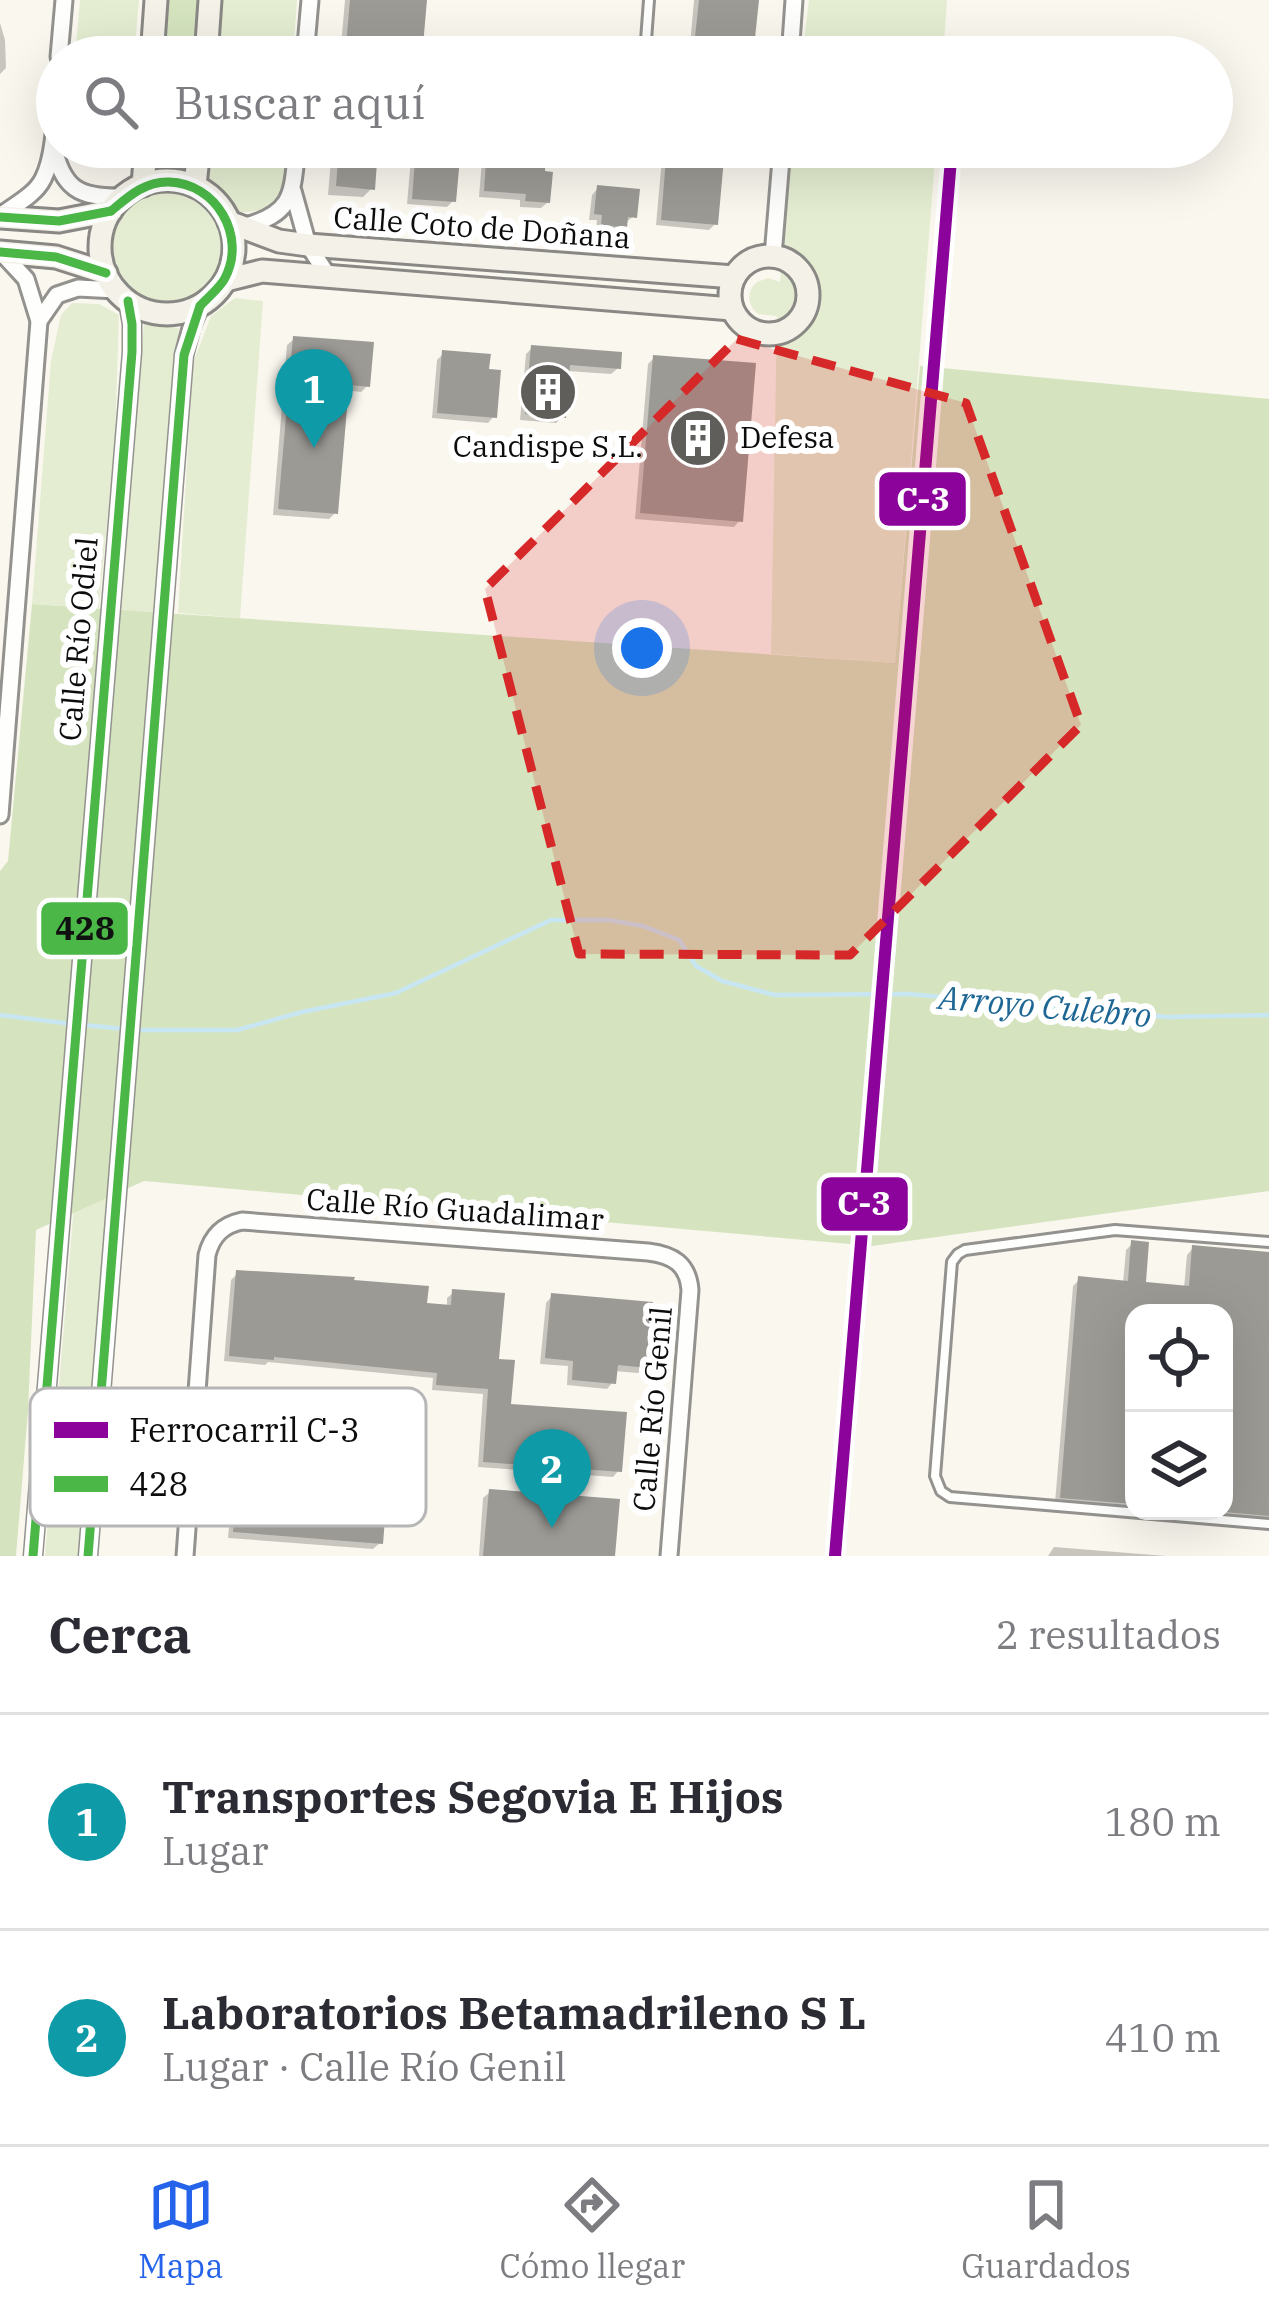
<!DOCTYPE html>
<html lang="es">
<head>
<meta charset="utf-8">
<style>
  :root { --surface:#fff; --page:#f2f2f3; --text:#2b2b33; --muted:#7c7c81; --line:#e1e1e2; --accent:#2563eb }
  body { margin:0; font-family:"IBM Plex Serif",serif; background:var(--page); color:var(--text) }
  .controls { position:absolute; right:36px; bottom:36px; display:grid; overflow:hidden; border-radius:24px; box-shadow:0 12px 48px #0002 }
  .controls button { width:108px; height:108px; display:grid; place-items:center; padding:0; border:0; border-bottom:3px solid var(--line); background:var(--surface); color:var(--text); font:60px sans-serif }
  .you { position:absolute; left:642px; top:648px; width:42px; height:42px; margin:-30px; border:9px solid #fff; border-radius:50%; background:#1a73e8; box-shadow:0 0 0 18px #1a73e833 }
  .badge { display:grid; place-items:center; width:78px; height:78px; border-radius:50%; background:var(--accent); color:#fff; font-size:39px; font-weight:700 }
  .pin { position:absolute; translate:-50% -99px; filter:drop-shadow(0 3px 6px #0008) }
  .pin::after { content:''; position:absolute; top:63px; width:42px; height:36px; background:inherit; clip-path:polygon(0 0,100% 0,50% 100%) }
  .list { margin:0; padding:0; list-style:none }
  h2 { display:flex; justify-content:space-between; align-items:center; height:156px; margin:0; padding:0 48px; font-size:51px }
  h2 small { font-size:39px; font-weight:400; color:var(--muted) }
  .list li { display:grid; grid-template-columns:78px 1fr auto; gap:36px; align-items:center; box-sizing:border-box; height:216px; padding:0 48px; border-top:3px solid var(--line) }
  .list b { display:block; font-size:45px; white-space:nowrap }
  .list p { margin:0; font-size:39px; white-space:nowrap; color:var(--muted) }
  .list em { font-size:39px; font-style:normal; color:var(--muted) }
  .icon { flex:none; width:66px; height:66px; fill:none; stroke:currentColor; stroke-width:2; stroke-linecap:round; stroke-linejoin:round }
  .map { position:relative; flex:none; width:1269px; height:1556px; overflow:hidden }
  .search { position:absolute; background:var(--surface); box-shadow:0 12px 48px #0002; left:36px; right:36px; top:36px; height:132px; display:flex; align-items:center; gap:30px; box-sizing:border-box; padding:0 42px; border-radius:66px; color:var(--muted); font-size:45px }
  .sheet { height:588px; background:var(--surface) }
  nav { display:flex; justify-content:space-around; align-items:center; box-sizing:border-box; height:168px; border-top:3px solid var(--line); background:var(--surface); font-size:33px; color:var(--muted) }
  nav a { display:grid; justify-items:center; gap:6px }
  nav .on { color:var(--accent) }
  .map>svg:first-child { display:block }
  .green { fill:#e4edd1 }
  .forest { fill:#d5e4bf }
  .shadow { fill:#0003 }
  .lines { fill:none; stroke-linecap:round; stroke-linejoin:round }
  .stream { stroke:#c8e6f1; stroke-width:4.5 }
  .building { fill:#9c9a95 }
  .lane-casing { stroke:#93928e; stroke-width:14 }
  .street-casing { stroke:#93928e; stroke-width:21 }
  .secondary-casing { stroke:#8a8885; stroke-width:27 }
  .lane { stroke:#fefefd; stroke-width:8 }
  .street { stroke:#fefefd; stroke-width:15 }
  .secondary { stroke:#f4f2e8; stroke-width:21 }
  .bus-1-casing { stroke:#fff; stroke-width:18 }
  .bus-1 { stroke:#4ab747; stroke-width:9 }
  .rail-1-casing { stroke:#fff; stroke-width:21 }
  .rail-1 { stroke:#8b039b; stroke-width:12 }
  .marked { fill:#d62828; fill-opacity:0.2; stroke:#d62828; stroke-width:9; stroke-dasharray:24 15; stroke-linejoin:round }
  .labels { text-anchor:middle; stroke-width:12; stroke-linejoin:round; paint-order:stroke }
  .street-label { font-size:30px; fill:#0c0c0c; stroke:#fff }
  .poi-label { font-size:30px; fill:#0c0c0c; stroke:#fff; text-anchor:start }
  .water-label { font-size:33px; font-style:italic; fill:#1e6794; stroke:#fff }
  .key { fill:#fff; stroke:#b6b6b6; stroke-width:3 }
  .key-label { font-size:33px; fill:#0c0c0c }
  .line-badge { stroke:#fff; stroke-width:4.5 }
  .badge-label { font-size:33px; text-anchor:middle; font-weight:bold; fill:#fff }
  .pale-badge-label { font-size:33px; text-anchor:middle; font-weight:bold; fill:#111 }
</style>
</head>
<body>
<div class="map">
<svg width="1269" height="1556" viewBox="0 0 1269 1556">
  <rect width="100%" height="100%" fill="#faf7ef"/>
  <g class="green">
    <path d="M80 0H139L134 57H75Z"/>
    <path d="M218 0H297L293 57H213Z"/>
    <path d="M809 0H947L943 57H802Z"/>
    <path d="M206 147H287L285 176 273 209 239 213 224 196 203 181Z"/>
    <path d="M791 147H936L895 663 771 654 777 316 758 314C747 304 746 292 757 282L768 278 780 282Z"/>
    <circle cx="167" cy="247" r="54"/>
    <path d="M235 298 263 301 240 618 178 613 193 363 211 316Z"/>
    <path d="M72 303 99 304 119 315 115 439 99 608 32 604 51 361 61 315Z"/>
    <path d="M144 323 179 328 123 1001 91 998Z"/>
    <path d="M86 1059 118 1062 79 1556H45Z"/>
  </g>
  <g class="forest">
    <path d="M164 0H201L196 57H160Z"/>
    <path d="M920 366 1269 399V1191L872 1246 144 1181 36 1230 28 1411 16 1556H0V871L8 861 32 604 895 663Z"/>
  </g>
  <g class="shadow">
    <path d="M345 0H424L419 57H340Z"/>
    <path d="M694 0H756L750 57H689Z"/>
    <path d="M0 23 5 40 6 68 0 74Z"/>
    <path d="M553 53 589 56 550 57Z"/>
    <path d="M332 147H381L380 161 374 167 372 188 363 197 328 195Z"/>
    <path d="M412 147H458L453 201 447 207 407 204Z"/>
    <path d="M483 147H543L541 174 548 202 541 208 520 207V200L479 197Z"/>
    <path d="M663 147H722L715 224 709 230 656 225Z"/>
    <path d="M598 188 634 216 625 223 618 233 596 231 597 220H589L592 195Z"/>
    <path d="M294 339 368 385 361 392 345 390 335 513 329 519 273 515 287 345Z"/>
    <path d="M532 348 618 368 611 374 567 371 563 416 556 423 520 420 526 354Z"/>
    <path d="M443 354 486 371 494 416 488 423 432 418 437 360Z"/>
    <path d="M654 358 740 520 734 527 635 519 648 364Z"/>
    <path d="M1133 1243 1143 1285 1184 1288 1187 1255 1193 1248 1269 1255V1523L1139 1511H1224V1313H1134V1511L1055 1503 1073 1286 1079 1280 1123 1283 1126 1250Z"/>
    <path d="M237 1274 447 1307V1298L454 1292 508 1407 619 1470 613 1477 478 1467 483 1394 432 1390 433 1378 268 1362 265 1365 224 1361 231 1280Z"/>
    <path d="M552 1296 645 1367 638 1373 614 1371 613 1382 607 1389 567 1385 568 1366 540 1364 546 1303Z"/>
    <path d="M240 1472 380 1543 373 1549 228 1538 233 1479Z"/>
    <path d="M490 1492 612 1556H479L483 1498Z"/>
    <path d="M1054 1547 1166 1556H1048Z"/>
  </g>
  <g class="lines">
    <g class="stream">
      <path d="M0 1015 72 1024"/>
      <path d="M83 1025 126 1029"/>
      <path d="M137 1030H237L302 1012 396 993 551 920H609L643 926 679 940 696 966 722 981 775 995 908 994 1167 1017 1269 1015"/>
    </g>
  </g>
  <g class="building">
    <path d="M350 0H427L422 57H345Z"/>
    <path d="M699 0H759L753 57 693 56Z"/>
    <path d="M339 147H384L383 163 377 162 375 190 336 186Z"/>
    <path d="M416 147H461L456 202 412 199Z"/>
    <path d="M487 147H546L545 171 553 172 550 203 525 201 526 194 484 191Z"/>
    <path d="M667 147H725L718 225 661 220Z"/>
    <path d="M597 185 640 189 637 218 628 217 627 228 601 225 602 215 594 214Z"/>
    <path d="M293 336 374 342 370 387 349 385 338 514 278 509Z"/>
    <path d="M531 345 622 352 621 369 570 365 566 418 525 414Z"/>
    <path d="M442 350 491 354 489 369 501 370 497 418 437 413Z"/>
    <path d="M653 355 756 363 743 522 640 513Z"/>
    <path d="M1131 1240 1149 1242 1146 1282 1189 1286 1192 1245 1269 1252V1516L1224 1512V1313H1134V1504L1060 1498 1078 1276 1128 1281Z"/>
    <path d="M236 1270 355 1277 354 1280 429 1286 427 1303 451 1305 452 1289 505 1293 499 1359 515 1360 511 1404 627 1412 622 1472 483 1462 488 1389 436 1385 437 1373 274 1357V1360L229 1356Z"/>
    <path d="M551 1293 653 1302 648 1368 618 1365 616 1384 572 1380 573 1361 545 1358Z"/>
    <path d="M238 1469 388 1481 383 1544 233 1532Z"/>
    <path d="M489 1489 620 1499 615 1556H483Z"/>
  </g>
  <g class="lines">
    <g class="lane-casing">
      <g id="lane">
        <path d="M645 54 649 0"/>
        <path d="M1269 1242 1115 1230 965 1250 958 1254 952 1262 935 1476 941 1491 950 1497 1269 1524"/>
      </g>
    </g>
    <g class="street-casing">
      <g id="street">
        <path d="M59 57 64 0"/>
        <path d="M305 57 310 0"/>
        <path d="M790 57 794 0"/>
        <path d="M53 145C63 189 78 198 123 197"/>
        <path d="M293 191 308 245 329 277"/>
        <path d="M0 216C15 205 35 195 43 179 56 154 55 111 57 84"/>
        <path d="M243 227C294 213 292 195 297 147"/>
        <path d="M773 256 782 147"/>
        <path d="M39 321 57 295 78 288 116 290"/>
        <path d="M0 815 39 321 26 279 1 252"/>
        <path d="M33 1556 132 352V324L128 301"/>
        <path d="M88 1556 184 355 191 328 200 306"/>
        <path d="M185 1556 207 1255C212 1235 223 1225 242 1221L648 1252C673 1255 688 1264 690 1290L669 1556"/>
      </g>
    </g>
    <g class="secondary-casing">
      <g id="secondary">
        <path d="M152 57 156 0"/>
        <path d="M206 57 210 0"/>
        <circle cx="167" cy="247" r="67"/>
        <path d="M143 185 146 147"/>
        <path d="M195 186 199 147"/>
        <path d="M0 217 59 221 111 211"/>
        <path d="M229 222 279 241 308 245 734 277"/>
        <path d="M0 252 56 257 106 273"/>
        <circle cx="769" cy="295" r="39"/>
        <path d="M226 280 262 271 732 309"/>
      </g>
    </g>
    <use href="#lane" class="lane"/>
    <use href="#street" class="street"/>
    <use href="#secondary" class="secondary"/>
    <g class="bus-1-casing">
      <g id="bus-1">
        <path d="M111 211C128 197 145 181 169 182 216 183 247 236 225 278 220 288 208 297 200 306"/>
        <path d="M0 217 59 221 111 211"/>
        <path d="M0 252 56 257 106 273"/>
        <path d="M33 1556 132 352V324L128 301"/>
        <path d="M88 1556 184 355 200 306"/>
      </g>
    </g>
    <use href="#bus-1" class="bus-1"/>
    <g class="rail-1-casing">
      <path id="rail-1" d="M835 1556 952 147"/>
    </g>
    <use href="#rail-1" class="rail-1"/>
  </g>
  <path class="marked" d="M737 339 966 403 1081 725 850 955 579 954 485 589Z"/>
  <defs>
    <g id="building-disc" transform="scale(3)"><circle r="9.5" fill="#5f5e5b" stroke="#fff"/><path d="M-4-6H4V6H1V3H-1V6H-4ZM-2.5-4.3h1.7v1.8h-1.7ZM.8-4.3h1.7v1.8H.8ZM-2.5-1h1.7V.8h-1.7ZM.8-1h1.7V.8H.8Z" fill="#fff"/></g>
  </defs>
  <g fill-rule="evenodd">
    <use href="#building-disc" x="548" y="392"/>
    <use href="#building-disc" x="698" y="438"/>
  </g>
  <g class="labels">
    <g class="street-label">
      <text transform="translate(482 228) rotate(4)" y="10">Calle Coto de Doñana</text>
      <text transform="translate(79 639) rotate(-85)" y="10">Calle Río Odiel</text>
      <text transform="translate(455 1210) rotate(4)" y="10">Calle Río Guadalimar</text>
      <text transform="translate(653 1409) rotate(-85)" y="10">Calle Río Genil</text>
    </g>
    <g class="poi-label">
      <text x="740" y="448">Defesa</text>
      <text x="548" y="457" text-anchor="middle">Candispe S.L.</text>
    </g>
    <g class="water-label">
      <text transform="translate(1045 1006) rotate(5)" y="12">Arroyo Culebro</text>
    </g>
  </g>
  <rect x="30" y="1388" width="396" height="138" rx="18" class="key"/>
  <rect x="54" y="1422" width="54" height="16" fill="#8b039b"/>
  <rect x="54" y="1476" width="54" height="16" fill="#4ab747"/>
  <g class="key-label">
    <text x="129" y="1442">Ferrocarril C-3</text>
    <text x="129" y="1496">428</text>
  </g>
  <g class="line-badge">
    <rect x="877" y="470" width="91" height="58" rx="12" fill="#8b039b"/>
    <rect x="39" y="900" width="91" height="57" rx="12" fill="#4ab747"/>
    <rect x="819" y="1175" width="91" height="58" rx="12" fill="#8b039b"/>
  </g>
  <g class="badge-label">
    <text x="923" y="511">C-3</text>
    <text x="864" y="1215">C-3</text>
  </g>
  <g class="pale-badge-label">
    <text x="85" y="940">428</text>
  </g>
</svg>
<div class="controls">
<button><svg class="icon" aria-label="locate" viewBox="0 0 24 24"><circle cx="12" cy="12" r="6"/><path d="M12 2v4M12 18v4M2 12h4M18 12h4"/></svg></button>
<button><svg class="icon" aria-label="layers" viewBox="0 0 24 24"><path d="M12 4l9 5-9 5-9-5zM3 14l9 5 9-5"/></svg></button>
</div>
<div class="you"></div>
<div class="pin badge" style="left:314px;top:448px;background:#0f9aa8">1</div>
<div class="pin badge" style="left:552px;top:1528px;background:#0f9aa8">2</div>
<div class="search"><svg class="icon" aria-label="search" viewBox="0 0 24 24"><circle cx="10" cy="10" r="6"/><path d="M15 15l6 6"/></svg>Buscar aquí</div>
</div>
<section class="sheet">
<h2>Cerca<small>2 resultados</small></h2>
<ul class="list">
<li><span class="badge" style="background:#0f9aa8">1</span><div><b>Transportes Segovia E Hijos</b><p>Lugar</p></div><em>180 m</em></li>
<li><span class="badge" style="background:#0f9aa8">2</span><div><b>Laboratorios Betamadrileno S L</b><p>Lugar · Calle Río Genil</p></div><em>410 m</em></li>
</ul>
</section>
<nav>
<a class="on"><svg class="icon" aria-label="map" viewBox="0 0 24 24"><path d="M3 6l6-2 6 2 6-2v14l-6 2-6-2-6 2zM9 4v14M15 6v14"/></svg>Mapa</a>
<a><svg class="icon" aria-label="directions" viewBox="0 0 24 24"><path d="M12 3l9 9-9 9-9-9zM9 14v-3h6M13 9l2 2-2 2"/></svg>Cómo llegar</a>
<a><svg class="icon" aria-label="saved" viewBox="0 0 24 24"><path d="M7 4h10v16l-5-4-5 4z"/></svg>Guardados</a>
</nav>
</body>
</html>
